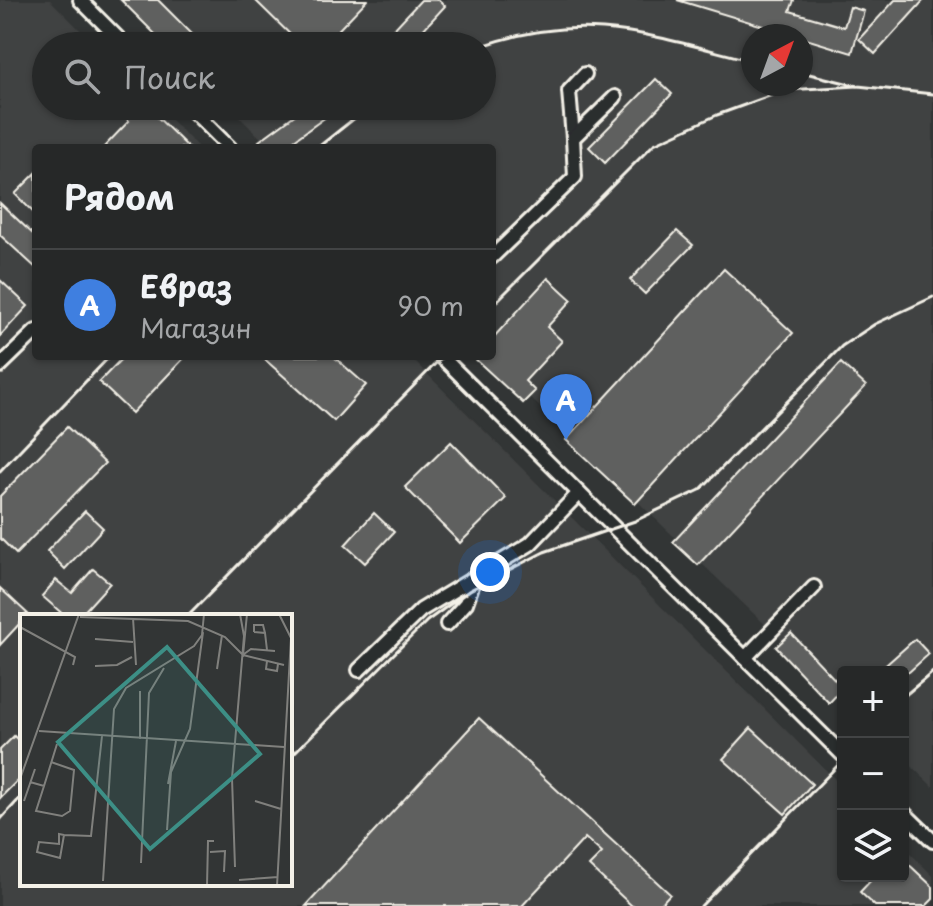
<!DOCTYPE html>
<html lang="ru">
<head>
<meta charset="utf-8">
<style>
  :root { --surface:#262828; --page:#2e3030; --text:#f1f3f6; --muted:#a4a6a8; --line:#424445; --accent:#ffd166 }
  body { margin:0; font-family:"Playpen Sans",sans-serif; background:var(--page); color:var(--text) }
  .controls { position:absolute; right:24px; bottom:24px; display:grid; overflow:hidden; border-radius:8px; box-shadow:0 2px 6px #0004 }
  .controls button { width:72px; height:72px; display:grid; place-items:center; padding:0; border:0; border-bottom:2px solid var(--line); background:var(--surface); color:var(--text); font:40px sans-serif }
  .compass { position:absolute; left:741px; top:24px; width:72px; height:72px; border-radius:50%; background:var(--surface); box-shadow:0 2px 6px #0004; rotate:41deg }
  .you { position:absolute; left:490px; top:572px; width:28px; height:28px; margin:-20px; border:6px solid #fff; border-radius:50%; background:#1a73e8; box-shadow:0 0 0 12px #1a73e833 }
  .badge { display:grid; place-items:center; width:52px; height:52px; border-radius:50%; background:var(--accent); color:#fff; font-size:26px; font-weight:700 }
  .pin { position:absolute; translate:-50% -66px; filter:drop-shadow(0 2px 4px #0008) }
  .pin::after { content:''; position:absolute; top:42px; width:28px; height:24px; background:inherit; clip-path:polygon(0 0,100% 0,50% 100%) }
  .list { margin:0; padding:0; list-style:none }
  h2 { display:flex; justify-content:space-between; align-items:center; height:104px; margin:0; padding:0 32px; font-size:34px }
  h2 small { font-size:26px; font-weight:400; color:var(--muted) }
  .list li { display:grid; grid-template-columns:52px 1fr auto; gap:24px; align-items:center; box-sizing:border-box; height:112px; padding:0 32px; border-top:2px solid var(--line) }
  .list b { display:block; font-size:30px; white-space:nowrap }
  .list p { margin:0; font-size:26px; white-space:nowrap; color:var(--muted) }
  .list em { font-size:26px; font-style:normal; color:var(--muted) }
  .icon { flex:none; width:44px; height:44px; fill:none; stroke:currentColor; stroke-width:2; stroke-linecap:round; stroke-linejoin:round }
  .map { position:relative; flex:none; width:933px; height:906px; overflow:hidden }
  .search { position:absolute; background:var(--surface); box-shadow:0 2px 6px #0004; left:32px; top:32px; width:464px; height:88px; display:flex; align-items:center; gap:20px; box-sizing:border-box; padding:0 28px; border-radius:44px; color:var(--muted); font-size:30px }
  .panel { position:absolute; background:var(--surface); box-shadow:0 2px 6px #0004; left:32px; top:144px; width:464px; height:216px; border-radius:8px }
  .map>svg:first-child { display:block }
  .built { fill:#404242; fill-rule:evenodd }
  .building { fill:#5f605f; stroke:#f4f1e8; stroke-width:2 }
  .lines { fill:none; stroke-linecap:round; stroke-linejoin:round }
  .minor-casing { stroke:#f4f1e8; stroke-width:18 }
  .minor { stroke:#2a2d2e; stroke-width:12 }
  .rail { stroke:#f4f1e8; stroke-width:3 }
  .inset-road { fill:none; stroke:#80807d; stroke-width:2 }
  .view { fill:#3d8f86; fill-opacity:0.15; stroke:#3d8f86; stroke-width:4 }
  .inset-edge { fill:none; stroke:#f4f1e8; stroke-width:4 }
</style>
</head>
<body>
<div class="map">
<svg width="933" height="906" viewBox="0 0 933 906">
  <rect width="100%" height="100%" fill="#323535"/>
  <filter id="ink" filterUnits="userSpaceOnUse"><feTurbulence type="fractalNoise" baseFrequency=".0125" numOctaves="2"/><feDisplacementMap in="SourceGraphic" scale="16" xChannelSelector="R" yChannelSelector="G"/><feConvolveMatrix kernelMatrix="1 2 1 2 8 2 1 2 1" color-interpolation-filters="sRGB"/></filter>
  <g filter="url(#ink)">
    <g class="built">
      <path d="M0 0H50L96 46H46V106H157L199 148H36V356H409L843 787V876H903V846L933 876V906H0ZM22 616H290V884H22Z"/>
      <path d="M118 0H933V787L903 758V672H843V700L487 356H492V148H271L228 106H482V46H166ZM753 36H801V84H753Z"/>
    </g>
    <g class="building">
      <path d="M121 0H158L204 46H167Z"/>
      <path d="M255 0H367L323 46H302Z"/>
      <path d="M421 0H439L445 6 408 46H378Z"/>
      <path d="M677 0H794L790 11 844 27 850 7 864 11 852 53Z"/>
      <path d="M895 0H924L875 54 859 39Z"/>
      <path d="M656 79 672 94 605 163 589 147Z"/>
      <path d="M114 106H146L189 148H103L129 121Z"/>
      <path d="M307 106H341L283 148H264L259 141Z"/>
      <path d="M36 173V215L15 194Z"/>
      <path d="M0 203 36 237V268L0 235Z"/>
      <path d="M677 231 693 245 645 294 630 280Z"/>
      <path d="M724 269 793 333 635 504 566 440Z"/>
      <path d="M548 278 572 300 547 327 562 341 525 381 535 391 523 403 472 356H492V339Z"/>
      <path d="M0 280 28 306 0 336Z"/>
      <path d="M124 356H186L132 413 99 382Z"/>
      <path d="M261 356H333L366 385 334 421Z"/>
      <path d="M841 363 866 386 698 565 673 542Z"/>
      <path d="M67 427 105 463 16 554 0 538V496Z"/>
      <path d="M451 442 506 498 460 543 405 487Z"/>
      <path d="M85 511 103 528 65 569 47 551Z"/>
      <path d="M374 513 394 532 365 563 345 545Z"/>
      <path d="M93 569 110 583 80 616H65L42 596 56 580 72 593Z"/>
      <path d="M0 588 28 614 22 616V621L0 645Z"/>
      <path d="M791 633 843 688 829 703 776 647Z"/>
      <path d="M915 639 929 654 909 672H878Z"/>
      <path d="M479 718 670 894 659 906H632L589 866 602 853 585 838 522 906H306Z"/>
      <path d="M751 728 812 784 785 814 723 759Z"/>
      <path d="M14 736 22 744V776L0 798V750Z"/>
      <path d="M903 859 933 887V899L926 906H875L860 892 875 876H903Z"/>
    </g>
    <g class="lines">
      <g class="minor-casing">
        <g id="minor">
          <path d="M80 0 126 46"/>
          <path d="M188 106 230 148"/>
          <path d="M573 138 569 91 585 74"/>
          <path d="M492 257 575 177 573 138 615 97"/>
          <path d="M441 356 843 755"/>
          <path d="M0 366 36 331"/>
          <path d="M447 624 466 603 475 577"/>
          <path d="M745 658 814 587"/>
          <path d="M359 670 421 610 530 544 579 493"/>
          <path d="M903 812 933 841"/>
        </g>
      </g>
      <use href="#minor" class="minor"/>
      <g class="rail">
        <path d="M482 46C586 10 652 36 753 61"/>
        <path d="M801 72 858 86 933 94"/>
        <path d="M317 148 370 106"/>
        <path d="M492 306 654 144 717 115 786 90 858 86"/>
        <path d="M0 471 110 356"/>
        <path d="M188 616 443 356"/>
        <path d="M903 697 933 672"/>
        <path d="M290 757 427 621 470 590 544 552 635 521 700 490 842 346 875 324 933 297"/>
        <path d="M0 820 22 796"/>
        <path d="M162 885 163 884"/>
        <path d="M701 906 843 760"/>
      </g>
    </g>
  </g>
  <g transform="translate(20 614)">
    <rect width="272" height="272" fill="#323535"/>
    <path class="inset-road" d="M60 3 168 7 205 23 223 41 227 0M113 4 116 51M0 13 55 43 53 51M234 18 245 19 247 36M234 18V11H243L245 19M75 25 113 28M224 40 231 35 255 37M223 41 264 51M247 47 246 55 257 57 258 50M75 52 97 51 112 43M197 55 202 21M120 77V125M19 117 264 133M0 165 59 0M10 168 24 172 37 130M148 170 156 127M24 172 16 197 42 202 50 197 54 156 31 148M4 187 15 155M235 187 261 195M147 216 151 158 170 115 183 18M44 221 40 244 17 238 19 228 39 230V220L44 221 71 222 82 122M190 238 205 237 204 258M121 249 129 79 144 54M215 253 212 164 224 22 220 0M219 266 258 263M83 267 94 95 106 74 174 32 182 21 184 0M187 272 188 227H194M257 272 271 24 259 0"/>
    <path class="view" d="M147 33 240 140 130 235 38 128Z"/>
    <rect width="272" height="272" class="inset-edge"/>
  </g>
</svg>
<div class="controls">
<button>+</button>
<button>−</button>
<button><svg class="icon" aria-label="layers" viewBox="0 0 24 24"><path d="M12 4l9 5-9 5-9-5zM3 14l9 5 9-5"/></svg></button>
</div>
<svg class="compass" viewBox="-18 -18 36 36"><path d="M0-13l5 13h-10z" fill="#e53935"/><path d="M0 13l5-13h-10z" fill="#a4a6a8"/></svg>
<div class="you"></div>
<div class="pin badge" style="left:566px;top:440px;background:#3f7fe0">A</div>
<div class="search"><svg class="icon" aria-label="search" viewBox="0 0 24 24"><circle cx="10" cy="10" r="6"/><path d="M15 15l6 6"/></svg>Поиск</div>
<section class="panel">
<h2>Рядом<small></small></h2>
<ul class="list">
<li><span class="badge" style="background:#3f7fe0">A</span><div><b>Евраз</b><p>Магазин</p></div><em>90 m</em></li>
</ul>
</section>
</div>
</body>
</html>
